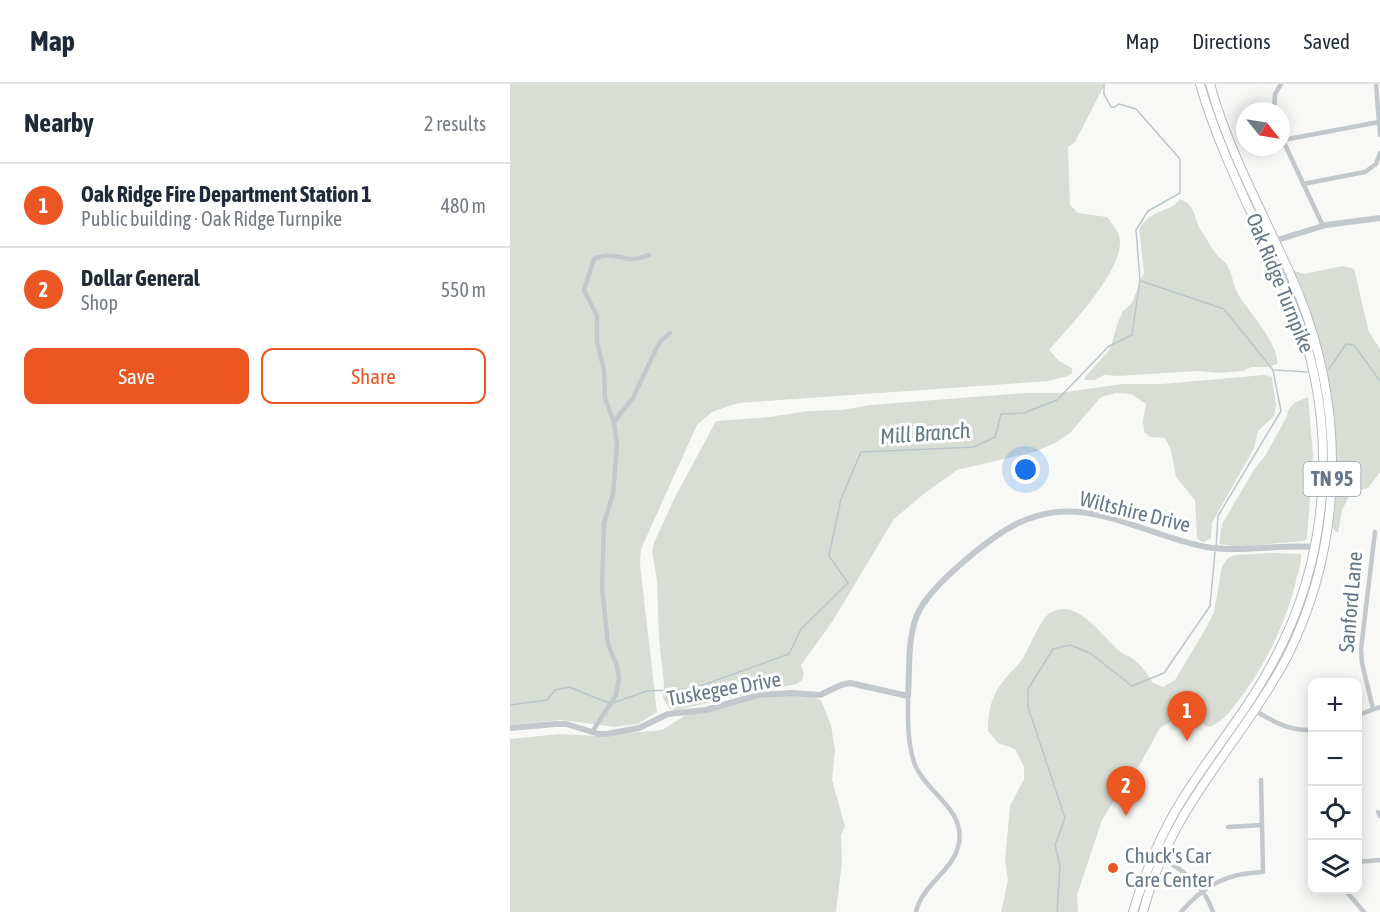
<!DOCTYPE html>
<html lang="en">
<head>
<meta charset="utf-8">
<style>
  :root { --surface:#fff; --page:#f2f2f3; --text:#1f2937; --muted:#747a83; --line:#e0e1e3; --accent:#eb5723 }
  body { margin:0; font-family:"Asap Condensed",sans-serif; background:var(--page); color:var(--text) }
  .controls { position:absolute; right:18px; bottom:18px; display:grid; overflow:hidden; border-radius:12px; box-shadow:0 3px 15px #0003 }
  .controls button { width:54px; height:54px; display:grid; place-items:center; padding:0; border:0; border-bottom:2px solid var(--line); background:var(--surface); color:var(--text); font:30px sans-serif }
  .compass { position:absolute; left:726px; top:18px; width:54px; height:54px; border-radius:50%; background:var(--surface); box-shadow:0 3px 15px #0003; rotate:120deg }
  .you { position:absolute; left:516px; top:386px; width:21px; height:21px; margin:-15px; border:4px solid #fff; border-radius:50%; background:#1a73e8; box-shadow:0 0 0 9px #1a73e833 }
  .badge { display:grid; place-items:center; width:39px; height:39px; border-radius:50%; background:var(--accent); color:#fff; font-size:20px; font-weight:700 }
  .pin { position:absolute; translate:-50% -50px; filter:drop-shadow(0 2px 3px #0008) }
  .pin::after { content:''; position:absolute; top:32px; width:21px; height:18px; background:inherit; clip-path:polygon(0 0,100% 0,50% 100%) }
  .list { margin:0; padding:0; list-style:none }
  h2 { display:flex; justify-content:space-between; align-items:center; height:78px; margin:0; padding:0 24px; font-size:26px }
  h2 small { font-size:20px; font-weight:400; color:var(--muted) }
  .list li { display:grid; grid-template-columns:39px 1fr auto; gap:18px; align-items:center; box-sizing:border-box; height:84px; padding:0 24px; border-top:2px solid var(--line) }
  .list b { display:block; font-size:22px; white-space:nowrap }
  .list p { margin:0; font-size:20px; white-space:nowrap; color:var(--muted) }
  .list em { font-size:20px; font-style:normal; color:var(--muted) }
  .actions { display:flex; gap:12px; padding:18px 24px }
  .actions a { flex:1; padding:14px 0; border:2px solid var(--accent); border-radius:12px; text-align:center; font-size:21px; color:var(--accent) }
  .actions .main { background:var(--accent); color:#fff }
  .icon { flex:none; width:33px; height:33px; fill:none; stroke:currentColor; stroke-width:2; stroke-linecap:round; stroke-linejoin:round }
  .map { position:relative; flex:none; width:870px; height:828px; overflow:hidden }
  header { display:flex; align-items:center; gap:36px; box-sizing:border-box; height:84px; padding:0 30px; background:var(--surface); border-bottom:2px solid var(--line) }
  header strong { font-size:28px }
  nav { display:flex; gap:33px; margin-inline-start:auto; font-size:21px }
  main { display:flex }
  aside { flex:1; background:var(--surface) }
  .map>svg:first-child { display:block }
  .green { fill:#d8ded5 }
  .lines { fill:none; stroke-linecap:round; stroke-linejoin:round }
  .stream { stroke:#bac6cb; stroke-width:1.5 }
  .trunk-casing { stroke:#b6babe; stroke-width:10 }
  .minor { stroke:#c3c8cc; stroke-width:4.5 }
  .tertiary { stroke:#c3c8cc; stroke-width:6 }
  .trunk { stroke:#fff; stroke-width:8 }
  .poi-dot { fill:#eb5723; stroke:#fff; stroke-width:2 }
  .labels { text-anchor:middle; stroke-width:6; stroke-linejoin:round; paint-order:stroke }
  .shield { fill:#fff; stroke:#94a0ac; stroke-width:1.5 }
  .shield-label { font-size:20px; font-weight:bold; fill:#667888 }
  .street-label { font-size:21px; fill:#667888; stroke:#fff }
  .poi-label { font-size:21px; fill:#667888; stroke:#fff; text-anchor:start }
  .water-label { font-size:22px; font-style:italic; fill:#627a83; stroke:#fff }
</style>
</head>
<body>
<header>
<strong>Map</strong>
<nav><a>Map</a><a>Directions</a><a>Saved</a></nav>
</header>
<main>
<aside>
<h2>Nearby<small>2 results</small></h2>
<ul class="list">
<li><span class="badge">1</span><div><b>Oak Ridge Fire Department Station 1</b><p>Public building · Oak Ridge Turnpike</p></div><em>480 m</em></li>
<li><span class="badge">2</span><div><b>Dollar General</b><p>Shop</p></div><em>550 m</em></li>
</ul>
<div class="actions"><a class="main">Save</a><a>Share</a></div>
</aside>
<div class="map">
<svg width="870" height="828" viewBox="0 0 870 828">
  <rect width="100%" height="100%" fill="#f8f9f6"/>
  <g class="green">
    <path d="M0 0H595L565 58 558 63 560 121 568 129 597 133C601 139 610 148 610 157 611 189 560 242 539 266L549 277 562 284V289L558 292 538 297 228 319 202 328 187 341 131 465 130 480 147 628 128 640 104 643 51 636 0 641Z"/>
    <path d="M670 115C688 122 683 136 692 148 697 155 701 164 707 171 710 175 715 177 717 181 723 191 723 202 729 212 739 228 770 261 767 280L758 283H742L733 287 709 289 688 287 608 292 594 291 585 296H575V293L600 265 608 238 613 227 622 219 634 188 629 145C641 124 661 129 670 115Z"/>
    <path d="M833 182 844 185 859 248 870 265V388L858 404 846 407 839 412 832 426 828 449 822 444C835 349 820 273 782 186L794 190Z"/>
    <path d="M754 291 762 293 766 321 764 332 748 347 744 364 702 439 701 454 693 459 687 454 685 416 666 393 661 366 655 354 640 353 634 348 633 337 636 320 621 310 606 309 591 313 560 349 545 359 527 367 447 386 415 409 384 435 322 538 291 581 294 590 292 596 287 600 249 607 167 626 160 625 153 614 154 599 149 555 147 496 142 468 144 459 164 415 206 337 260 333 298 327 332 326 360 321 516 309H548L613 300H652Z"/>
    <path d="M798 313 803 371 797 455 794 457 728 463 709 460 712 440 745 384 755 372 775 336 779 325 784 319Z"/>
    <path d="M763 469 791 470C792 478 789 486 787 493 776 541 752 588 721 626 715 634 708 639 700 643L678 633H668L650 644 629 682 618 694 592 736 567 811 568 828H491L498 796 495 777 500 722 514 695V683L505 665 488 659 478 647C478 622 483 608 500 589 504 585 508 581 512 576 519 565 530 535 540 529 568 512 593 555 611 568 614 571 619 572 623 575 631 581 638 590 643 599L653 603 665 596 696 544 704 528 712 482 719 473 725 471Z"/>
    <path d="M275 611 301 613 311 616 321 641 325 667 322 696 335 742 331 751 332 778 326 828H0V655L50 650 86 652 152 646 179 629 248 614Z"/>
  </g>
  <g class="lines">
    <g class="stream">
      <path d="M631 197 714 225 763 286 771 327 708 432 706 463"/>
      <path d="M819 285 836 260 844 261 870 297"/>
      <path d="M765 286 797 288"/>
      <path d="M103 619 137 607 182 605 279 570 291 545 338 499 319 472 331 415 351 368 464 363 485 353 491 330 514 329 547 316 599 262 622 251 630 196 626 146 638 127 670 109V75L626 25 609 20 605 23H601L594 10V0"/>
      <path d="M0 621 37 616 45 606 59 603 99 619"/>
      <path d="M547 828 550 782 545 761 555 734 518 623V605L543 565 560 561 580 569 622 602 654 589 700 522 705 468"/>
    </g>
    <g class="trunk-casing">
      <g id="trunk">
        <path d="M623 828C635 789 650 751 672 716 701 669 738 626 764 576 823 467 829 331 781 217 751 145 712 76 690 0"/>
        <path d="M633 828C644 787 662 748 685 713 715 666 751 622 777 573 834 459 836 326 788 208 759 139 720 73 700 0"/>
      </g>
    </g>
    <g class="minor">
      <path d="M866 0 870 51"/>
      <path d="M764 27 765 10 771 0"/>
      <path d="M771 52 813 142"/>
      <path d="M773 56 869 38"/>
      <path d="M793 100 855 88 866 80 870 69"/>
      <path d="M104 338 123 314 147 263 152 256 160 249"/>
      <path d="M398 612C398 635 397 659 405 681 416 708 455 725 449 759 444 787 412 800 406 828"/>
      <path d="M863 625 852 579 851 565 865 448"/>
      <path d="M744 626C764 638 779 647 802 646"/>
      <path d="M848 631 870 623"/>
      <path d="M82 648 106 611 109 595 107 582 98 560 92 504 94 439 103 410 107 361 104 338 95 314 94 286 87 258V232L74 206 84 175C97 168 106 173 119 175 126 176 133 173 139 171"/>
      <path d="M868 728 870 732"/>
      <path d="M718 743 752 741"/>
      <path d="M652 775C676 787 694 802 703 828"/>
      <path d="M848 778 870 776"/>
      <path d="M835 806 854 828"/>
      <path d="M671 828C694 801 718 789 753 788L751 696"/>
    </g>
    <g class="tertiary">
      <path d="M764 157 816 141 870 134"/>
      <path d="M0 644 46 640H56L89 650H96L129 644 158 630 196 626 248 611 282 609 310 611 331 601 340 599 398 612C400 586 397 556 407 531 420 501 485 448 515 436 532 429 550 426 569 428 612 432 653 455 696 463 732 469 768 460 805 463"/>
    </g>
    <use href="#trunk" class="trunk"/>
  </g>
  <circle class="poi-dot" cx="603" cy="784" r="6"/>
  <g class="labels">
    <rect class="shield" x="793.5" y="378" width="57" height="34" rx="4.5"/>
    <g class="shield-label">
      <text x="822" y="402">TN 95</text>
    </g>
    <g class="street-label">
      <text transform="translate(770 199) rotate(68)" y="7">Oak Ridge Turnpike</text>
      <text transform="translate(625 428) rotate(14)" y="7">Wiltshire Drive</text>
      <text transform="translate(841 518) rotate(-85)" y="7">Sanford Lane</text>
      <text transform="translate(214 605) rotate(-10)" y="7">Tuskegee Drive</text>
    </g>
    <g class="poi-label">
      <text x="615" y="779">Chuck's Car<tspan x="615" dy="24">Care Center</tspan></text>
    </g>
    <g class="water-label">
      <text transform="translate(415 349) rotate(-4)" y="8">Mill Branch</text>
    </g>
  </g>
</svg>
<div class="controls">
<button>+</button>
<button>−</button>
<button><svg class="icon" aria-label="locate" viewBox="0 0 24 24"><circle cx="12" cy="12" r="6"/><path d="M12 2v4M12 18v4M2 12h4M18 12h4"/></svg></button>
<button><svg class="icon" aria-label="layers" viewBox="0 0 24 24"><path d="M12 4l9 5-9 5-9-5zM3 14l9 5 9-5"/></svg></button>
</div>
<svg class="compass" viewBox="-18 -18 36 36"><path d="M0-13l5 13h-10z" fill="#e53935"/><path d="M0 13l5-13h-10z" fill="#747a83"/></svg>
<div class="you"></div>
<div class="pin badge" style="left:677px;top:657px">1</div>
<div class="pin badge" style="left:616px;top:732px">2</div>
</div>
</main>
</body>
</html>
